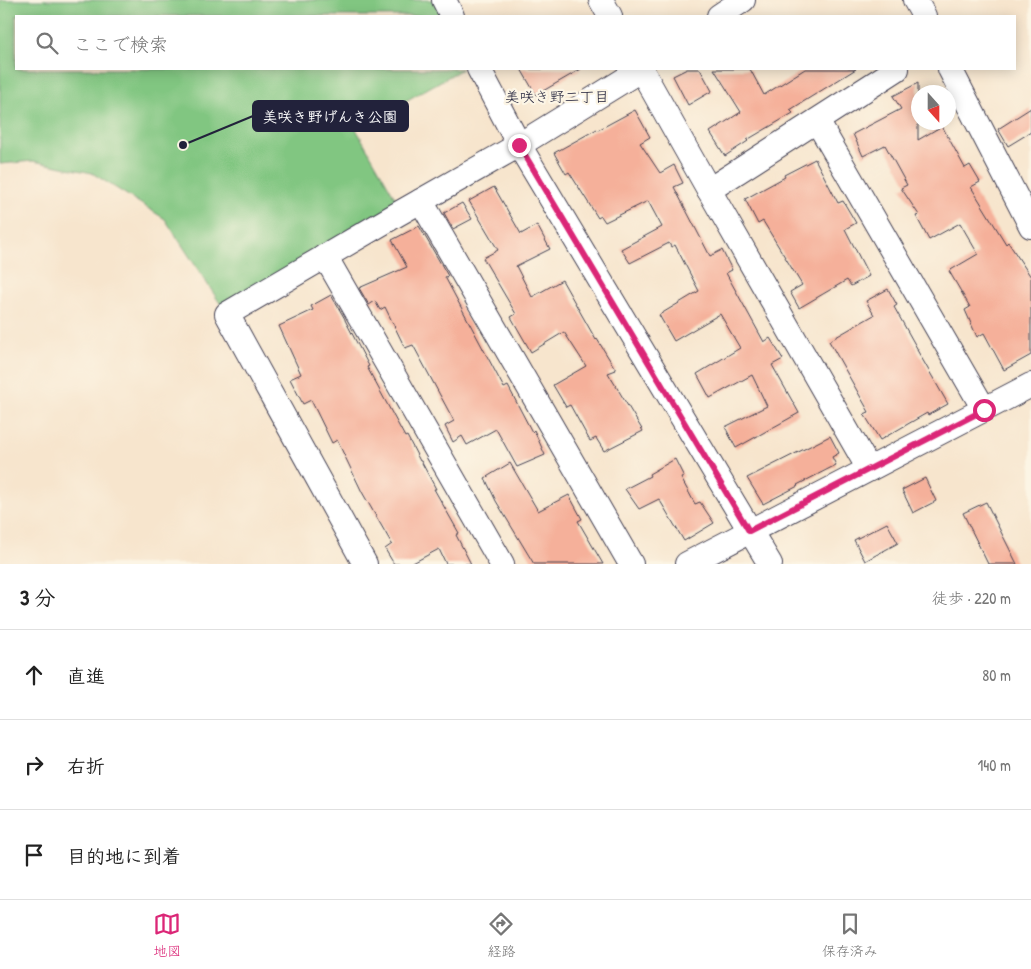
<!DOCTYPE html>
<html lang="ja">
<head>
<meta charset="utf-8">
<style>
  :root { --surface:#fff; --page:#f2f2f2; --text:#222; --muted:#767676; --line:#e0e0e0; --accent:#db2777 }
  body { margin:0; font-family:"Patrick Hand","Klee One",sans-serif; background:var(--page); color:var(--text) }
  .compass { position:absolute; left:911px; top:85px; width:45px; height:45px; border-radius:50%; background:var(--surface); box-shadow:0 2px 12px #0003; rotate:159deg }
  .stop { position:absolute; width:15px; height:15px; margin:-11px; border:4px solid #db2777; border-radius:50%; background:#fff }
  .stop.end { background:#db2777; border-color:#fff; box-shadow:0 1px 5px #0008 }
  .list { margin:0; padding:0; list-style:none }
  h2 { display:flex; justify-content:space-between; align-items:center; height:65px; margin:0; padding:0 20px; font-size:21px }
  h2 small { font-size:16px; font-weight:400; color:var(--muted) }
  .list li { display:grid; grid-template-columns:32px 1fr auto; gap:15px; align-items:center; box-sizing:border-box; height:90px; padding:0 20px; border-top:1px solid var(--line) }
  .list b { display:block; font-size:19px; white-space:nowrap }
  .list em { font-size:16px; font-style:normal; color:var(--muted) }
  .icon { flex:none; width:28px; height:28px; fill:none; stroke:currentColor; stroke-width:2; stroke-linecap:round; stroke-linejoin:round }
  .map { position:relative; flex:none; width:1031px; height:564px; overflow:hidden }
  .search { position:absolute; background:var(--surface); box-shadow:0 2px 12px #0003; left:15px; right:15px; top:15px; height:55px; display:flex; align-items:center; gap:12px; box-sizing:border-box; padding:0 18px; border-radius:0px; color:var(--muted); font-size:19px }
  .sheet { height:335px; background:var(--surface) }
  nav { display:flex; justify-content:space-around; align-items:center; box-sizing:border-box; height:70px; border-top:1px solid var(--line); background:var(--surface); font-size:14px; color:var(--muted) }
  nav a { display:grid; justify-items:center; gap:2px }
  nav .on { color:var(--accent) }
  .map>svg:first-child { display:block }
  .green { fill:#81c681; stroke:#52745e }
  .building { fill:#f5b09a }
  .lines { fill:none; stroke-linecap:round; stroke-linejoin:round }
  .street-casing { stroke:#423f51; stroke-width:26 }
  .street { stroke:#fff; stroke-width:24 }
  .route { stroke:#db2777; stroke-width:6 }
  .labels { text-anchor:middle; stroke-width:4.5; stroke-linejoin:round; paint-order:stroke }
  .neighbourhood-label { font-size:15px; fill:#22223b; stroke:#fcf5e5 }
  .leader { fill:none; stroke:#22223b; stroke-width:2 }
  .callout-dot { fill:#22223b; stroke:#fcf5e5; stroke-width:2 }
  .callout { fill:#22223b; stroke:#22223b; stroke-width:2 }
  .callout-label { font-size:15px; text-anchor:middle; font-weight:bold; fill:#fff }
</style>
</head>
<body>
<div class="map">
<svg width="1031" height="564" viewBox="0 0 1031 564">
  <rect width="100%" height="100%" fill="#fcf5e5"/>
  <filter id="ink" filterUnits="userSpaceOnUse"><feTurbulence type="fractalNoise" baseFrequency=".02" numOctaves="2"/><feDisplacementMap in="SourceGraphic" scale="10" xChannelSelector="R" yChannelSelector="G"/><feConvolveMatrix kernelMatrix="1 2 1 2 8 2 1 2 1" color-interpolation-filters="sRGB"/></filter>
  <filter id="wash" filterUnits="userSpaceOnUse"><feTurbulence type="fractalNoise" baseFrequency=".0096" numOctaves="4" result="noise"/><feDisplacementMap in="SourceGraphic" scale="20" xChannelSelector="R" yChannelSelector="G"/><feGaussianBlur stdDeviation="1.12" result="paint"/><feColorMatrix in="noise" values="0 0 0 0 0 0 0 0 0 0 0 0 0 0 0 0 0 1.4 0 .05"/><feComposite in="paint" operator="in"/></filter>
  <g filter="url(#wash)">
    <rect width="100%" height="100%" fill="#f7e5cd"/>
    <path class="green" d="M0 0H444L452 16H16V69H462L356 129 401 208 227 314 165 219 92 173 33 161 0 164Z"/>
    <g id="blocks">
      <g class="building">
        <path d="M521 69H581L536 95Z"/>
        <path d="M687 69H700L712 91 688 105 673 76Z"/>
        <path d="M714 69H750L764 95 805 69H856L790 110 793 113 747 140 748 141 725 156 710 132 741 112Z"/>
        <path d="M918 83V140L942 126 965 168 970 165 980 182 971 187 1006 244 1008 242 1031 277V355L1004 370 984 333 977 337 965 310 970 307 949 271 978 254 960 223 929 240 916 216 919 215 901 188 907 185 885 145 863 156 853 134 901 109 893 96Z"/>
        <path d="M1031 108V132L1008 146 998 129Z"/>
        <path d="M635 110 650 137 640 143 660 173 674 165 683 183 674 187 710 256 722 250 732 270 726 273 764 342 770 338 783 359 772 365 799 413 736 448 725 427 767 406 752 375 710 398 697 374 740 348 720 314 674 341 659 315 699 291 675 245 671 247 669 243 630 263 621 249 662 227 648 201 605 222 601 216 598 218 569 172 566 174 554 153 597 129 598 130Z"/>
        <path d="M815 159 838 203 843 201 856 223 845 229 869 276 851 286 847 280 799 308 790 292 802 285 763 221 758 224 745 199 785 177 784 175Z"/>
        <path d="M494 187 521 234 537 225 550 249 516 266 532 297 562 280 596 340 597 339 616 370 608 373 643 431 604 451 596 438 590 441 570 405 566 407 553 385 586 366 564 332 531 352 511 317 516 314 483 258 498 250 469 201Z"/>
        <path d="M462 203 472 219 453 229 444 213Z"/>
        <path d="M419 226 448 276 445 277 504 388 508 386 532 432 534 430 545 455 517 467 496 429 467 445 462 436 453 442 445 426 454 421 413 345 405 348 385 307 380 310 375 301 369 305 359 288 407 267 392 240Z"/>
        <path d="M888 289 897 305 894 307 918 350H917L948 404 928 415 927 413 880 440 864 414 869 412 829 341 874 315 866 301Z"/>
        <path d="M331 295 345 319V320L369 366 367 367 405 437 407 436 420 461H421L436 489H434L459 533 456 535 471 564H446L439 549 411 564H394L385 549 392 544 362 492 337 440 332 443 311 400 303 404 290 379 301 374 279 326 313 310 311 306Z"/>
        <path d="M830 436 839 453 832 457 836 465 797 485 798 486 763 504 747 478Z"/>
        <path d="M675 459 684 477 681 478 695 504 700 502 714 523 684 541 659 499 639 509 625 489 650 476 649 474Z"/>
        <path d="M510 463 538 511 569 495 582 519 578 521 603 564H534L496 501 485 478Z"/>
        <path d="M925 478 936 501 913 513 902 490Z"/>
        <path d="M986 502 1017 564H988L963 513Z"/>
        <path d="M887 523 898 543 865 561 854 540Z"/>
      </g>
    </g>
  </g>
  <g filter="url(#ink)">
    <use href="#blocks" fill-opacity="0" stroke="#423f51" stroke-width="1"/>
    <g class="lines">
      <g class="street-casing">
        <g id="street">
          <path d="M444 0 452 16"/>
          <path d="M601 0 610 16"/>
          <path d="M915 0 924 16"/>
          <path d="M719 16 743 0"/>
          <path d="M479 69 519 145 770 564"/>
          <path d="M641 69 709 190 869 469"/>
          <path d="M950 69 1031 226"/>
          <path d="M817 121 984 409"/>
          <path d="M709 190 897 69"/>
          <path d="M421 201 631 564"/>
          <path d="M325 256 502 564"/>
          <path d="M365 564 227 314 396 215 519 145 642 69"/>
          <path d="M687 564 1031 385"/>
        </g>
      </g>
      <use href="#street" class="street"/>
    </g>
  </g>
  <g class="lines" filter="url(#ink)">
    <path class="route" d="M519 145 749 531 984 410"/>
  </g>
  <g class="labels">
    <g class="neighbourhood-label">
      <text x="557" y="102">美咲き野二丁目</text>
    </g>
  </g>
  <path class="leader" d="M183 145L253 116"/>
  <circle class="callout-dot" cx="183" cy="145" r="5"/>
  <rect class="callout" x="253" y="101" width="155" height="30" rx="5"/>
  <g class="callout-label">
    <text x="330" y="122">美咲き野げんき公園</text>
  </g>
</svg>
<svg class="compass" viewBox="-18 -18 36 36"><path d="M0-13l5 13h-10z" fill="#e53935"/><path d="M0 13l5-13h-10z" fill="#767676"/></svg>
<div class="stop" style="left:984px;top:410px"></div>
<div class="stop end" style="left:519px;top:145px"></div>
<div class="search"><svg class="icon" aria-label="search" viewBox="0 0 24 24"><circle cx="10" cy="10" r="6"/><path d="M15 15l6 6"/></svg>ここで検索</div>
</div>
<section class="sheet">
<h2>3 分<small>徒歩 · 220 m</small></h2>
<ul class="list">
<li><svg class="icon" aria-label="ahead" viewBox="0 0 24 24"><path d="M12 20V5M6 11l6-6 6 6"/></svg><div><b>直進</b></div><em>80 m</em></li>
<li><svg class="icon" aria-label="right" viewBox="0 0 24 24"><path d="M7 20v-9h11M14 6l5 5-5 5"/></svg><div><b>右折</b></div><em>140 m</em></li>
<li><svg class="icon" aria-label="arrive" viewBox="0 0 24 24"><path d="M6 21V4h12l-3 4 3 4H6"/></svg><div><b>目的地に到着</b></div></li>
</ul>
</section>
<nav>
<a class="on"><svg class="icon" aria-label="map" viewBox="0 0 24 24"><path d="M3 6l6-2 6 2 6-2v14l-6 2-6-2-6 2zM9 4v14M15 6v14"/></svg>地図</a>
<a><svg class="icon" aria-label="directions" viewBox="0 0 24 24"><path d="M12 3l9 9-9 9-9-9zM9 14v-3h6M13 9l2 2-2 2"/></svg>経路</a>
<a><svg class="icon" aria-label="saved" viewBox="0 0 24 24"><path d="M7 4h10v16l-5-4-5 4z"/></svg>保存済み</a>
</nav>
</body>
</html>
